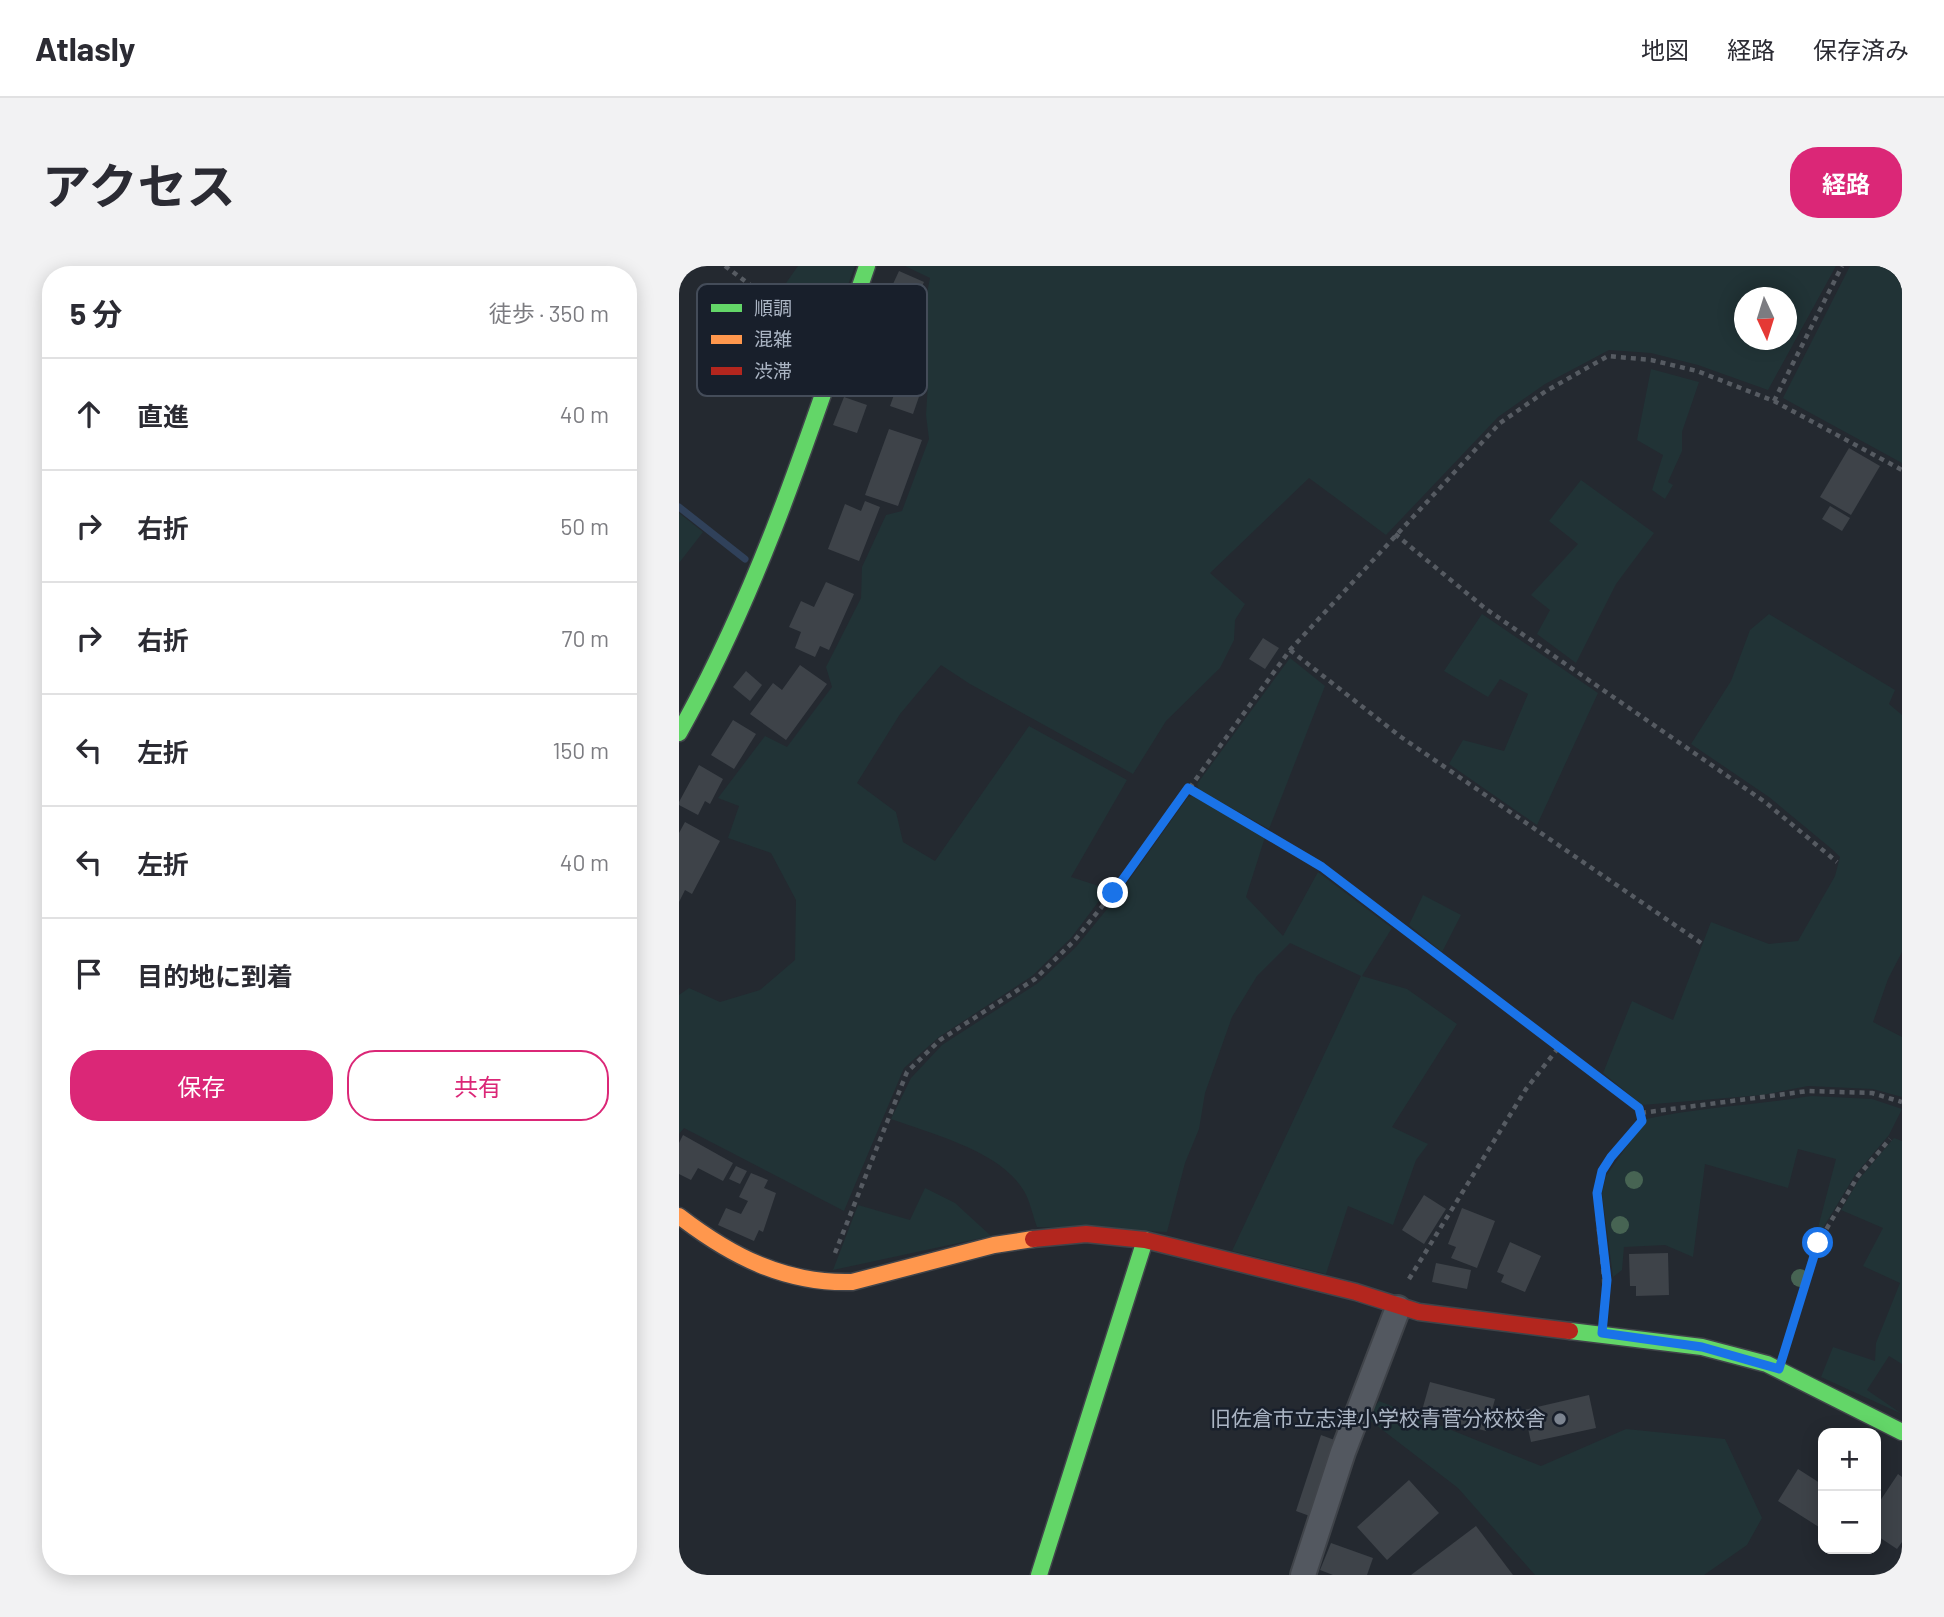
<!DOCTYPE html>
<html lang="ja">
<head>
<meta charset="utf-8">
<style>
  :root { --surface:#fff; --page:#f2f2f3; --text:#2b2b33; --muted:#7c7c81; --line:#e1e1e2; --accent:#db2777 }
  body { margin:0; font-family:Barlow,"Noto Sans JP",sans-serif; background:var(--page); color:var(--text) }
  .controls { position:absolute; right:21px; bottom:21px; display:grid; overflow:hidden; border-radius:14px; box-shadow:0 4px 18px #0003 }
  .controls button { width:63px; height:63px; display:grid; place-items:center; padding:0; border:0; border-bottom:2px solid var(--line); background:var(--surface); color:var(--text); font:35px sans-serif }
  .compass { position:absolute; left:1055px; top:21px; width:63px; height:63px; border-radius:50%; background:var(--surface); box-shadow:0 4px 18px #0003; rotate:176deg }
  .stop { position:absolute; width:21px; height:21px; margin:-16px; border:5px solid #1a73e8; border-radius:50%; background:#fff }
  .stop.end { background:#1a73e8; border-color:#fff; box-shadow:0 2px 7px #0008 }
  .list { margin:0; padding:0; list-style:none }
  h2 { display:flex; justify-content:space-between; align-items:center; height:91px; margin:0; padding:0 28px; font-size:30px }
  h2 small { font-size:23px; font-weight:400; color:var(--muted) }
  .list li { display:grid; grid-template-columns:46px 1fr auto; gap:21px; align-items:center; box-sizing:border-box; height:112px; padding:0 28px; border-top:2px solid var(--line) }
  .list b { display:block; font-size:26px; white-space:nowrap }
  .list em { font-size:23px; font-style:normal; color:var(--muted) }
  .actions { display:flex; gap:14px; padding:21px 28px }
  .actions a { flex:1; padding:16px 0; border:2px solid var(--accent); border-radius:28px; text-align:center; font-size:24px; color:var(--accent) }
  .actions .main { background:var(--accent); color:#fff }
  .icon { flex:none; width:38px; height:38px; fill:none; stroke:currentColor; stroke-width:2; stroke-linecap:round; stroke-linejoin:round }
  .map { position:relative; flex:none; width:1223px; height:1309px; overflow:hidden; border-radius:28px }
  header { display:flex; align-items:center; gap:42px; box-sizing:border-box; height:98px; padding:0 35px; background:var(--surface); border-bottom:2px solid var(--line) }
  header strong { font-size:33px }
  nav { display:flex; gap:38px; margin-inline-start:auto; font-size:24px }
  .intro { display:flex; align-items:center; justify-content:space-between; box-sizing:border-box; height:168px; padding:0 42px }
  h1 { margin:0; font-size:49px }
  .button { padding:18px 32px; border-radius:28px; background:var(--accent); color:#fff; font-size:24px; font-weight:700 }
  main { display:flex; gap:42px; padding:0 42px }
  aside { flex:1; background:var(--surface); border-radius:28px; box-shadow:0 4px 18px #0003 }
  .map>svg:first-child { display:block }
  .green { fill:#213336; fill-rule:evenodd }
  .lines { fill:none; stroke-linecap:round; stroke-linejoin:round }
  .stream { stroke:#30415a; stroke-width:7 }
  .building { fill:#3e4349 }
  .street-casing { stroke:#40444a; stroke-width:28 }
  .fast-casing { stroke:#40444a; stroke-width:19 }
  .slow-casing { stroke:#40444a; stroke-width:19 }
  .jam-casing { stroke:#40444a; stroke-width:19 }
  .path { stroke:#565b62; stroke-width:4.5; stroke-dasharray:5 5; stroke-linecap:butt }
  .street { stroke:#535860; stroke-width:24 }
  .fast { stroke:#63d668; stroke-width:16 }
  .slow { stroke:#ff974d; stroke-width:16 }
  .jam { stroke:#b3261e; stroke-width:16 }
  .tree { fill:#476453 }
  .route { stroke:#1a73e8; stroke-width:9 }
  .poi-dot { fill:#7c8490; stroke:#181f2b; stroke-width:2.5 }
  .labels { text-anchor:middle; stroke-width:5; stroke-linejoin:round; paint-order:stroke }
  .poi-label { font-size:21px; fill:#abb5c4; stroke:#181f2b; text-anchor:end }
  .key { fill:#181f2b; stroke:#444c59; stroke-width:2 }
  .key-label { font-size:19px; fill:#abb5c4 }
</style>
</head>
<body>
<header>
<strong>Atlasly</strong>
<nav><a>地図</a><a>経路</a><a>保存済み</a></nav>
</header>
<div class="intro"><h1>アクセス</h1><a class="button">経路</a></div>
<main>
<aside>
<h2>5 分<small>徒歩 · 350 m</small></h2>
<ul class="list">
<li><svg class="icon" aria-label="ahead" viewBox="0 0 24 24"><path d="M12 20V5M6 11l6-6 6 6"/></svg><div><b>直進</b></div><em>40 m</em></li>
<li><svg class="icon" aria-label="right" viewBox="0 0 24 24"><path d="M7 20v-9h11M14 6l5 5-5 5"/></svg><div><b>右折</b></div><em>50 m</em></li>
<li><svg class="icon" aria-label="right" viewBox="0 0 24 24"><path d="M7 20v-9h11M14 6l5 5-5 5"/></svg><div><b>右折</b></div><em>70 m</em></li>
<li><svg class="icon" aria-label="left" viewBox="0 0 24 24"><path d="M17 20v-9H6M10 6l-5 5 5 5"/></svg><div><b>左折</b></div><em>150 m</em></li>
<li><svg class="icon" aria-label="left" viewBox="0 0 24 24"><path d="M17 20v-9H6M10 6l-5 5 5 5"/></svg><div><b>左折</b></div><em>40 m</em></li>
<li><svg class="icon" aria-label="arrive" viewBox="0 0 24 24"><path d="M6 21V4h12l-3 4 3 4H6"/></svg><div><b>目的地に到着</b></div></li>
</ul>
<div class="actions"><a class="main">保存</a><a>共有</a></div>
</aside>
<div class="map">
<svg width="1223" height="1309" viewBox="0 0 1223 1309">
  <rect width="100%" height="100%" fill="#242930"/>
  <g class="green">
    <path d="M119 0H176L150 70 100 27Z"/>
    <path d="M226 0H1157L1089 124 1019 99 972 87 930 84 866 118 819 151 707 269 630 212 531 307 566 338 556 354 555 374 541 402 487 455 454 508 291 418 262 399 221 448 178 517 217 546 224 576 256 595 350 460 448 514 392 611 429 623 392 672 353 710 260 771 225 802 165 945 5 862 0 868V729L10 722 41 736 81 724 116 694 117 634 92 587 49 572 60 540 39 532 86 470 108 481 153 421 147 401 182 332 183 301 207 249 223 245 250 173 247 149 249 117 232 104 228 81 241 62 251 12ZM1066 32H1108V74H1066Z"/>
    <path d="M1171 0H1223V197L1104 132Z"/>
    <path d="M972 103 1020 116 1003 166V185L989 216 994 219 986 233 973 224 984 189 958 174Z"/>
    <path d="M902 214 975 267 937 318 897 397 858 368 871 344 852 329 899 278 870 255Z"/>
    <path d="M0 247 24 266 0 297Z"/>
    <path d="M803 348 919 427 858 559 770 498 784 474 825 485 849 428 821 413 809 431 765 405Z"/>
    <path d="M1090 348 1216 424 1210 438 1223 449V686L1209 713 1194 756 1223 771V831L1194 823 1129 820 1083 829 963 839 924 807 953 735 994 754 1032 656 1090 678 1119 675 1156 610 1161 591 1154 584 1090 531 1012 478 1052 415 1071 364Z"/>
    <path d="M611 392 646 420 590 563 520 524 518 518Z"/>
    <path d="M514 530 586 571 567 631 604 670 639 606 713 662 683 710 728 723 778 758 713 861 749 878 737 894 714 959 669 940 647 1008 553 985 682 710 611 677 578 710 553 751 526 827 520 863 506 897 488 966 358 961C354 950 351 935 345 925 322 885 253 868 212 853L232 812 263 779 359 717 397 681 438 631 509 531Z"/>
    <path d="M744 629 782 649 763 686 730 659Z"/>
    <path d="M1132 830 1193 833 1223 843 1210 869 1176 909 1135 977 1157 893 1119 883 1109 922 1026 898 1014 991 986 979 945 981 943 1004 934 1011 923 927 927 910 967 853C1021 841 1077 839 1132 830Z"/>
    <path d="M1215 872 1223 875V1098L1210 1090 1188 1124 1223 1148 1142 1111 1154 1081 1196 1095 1197 1077 1221 1017 1184 1000 1204 962 1162 944 1181 912Z"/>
    <path d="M246 922 276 937 312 970 154 1004 179 939 231 954Z"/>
    <path d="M700 1135 862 1200 947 1163 1046 1173 1083 1252 1068 1279 1025 1309H856L779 1222 688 1152Z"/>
  </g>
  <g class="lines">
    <path class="stream" d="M0 241 66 293"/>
  </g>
  <g class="building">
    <path d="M220 5 245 16 228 56 202 44Z"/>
    <path d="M220 115 243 122 234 148 211 140Z"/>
    <path d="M165 131 188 139 178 167 154 159Z"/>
    <path d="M210 163 243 174 219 240 186 229Z"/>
    <path d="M1170 182 1201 200 1172 249 1141 231Z"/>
    <path d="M186 235 201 241 180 295 149 283 166 238 182 245Z"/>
    <path d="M1151 240 1171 252 1163 265 1143 253Z"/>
    <path d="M147 316 175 328 150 384 141 380 136 391 116 382 122 366 110 361 122 335 135 341Z"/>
    <path d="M584 372 600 382 586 403 570 393Z"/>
    <path d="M121 399 148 418 107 474 71 448 94 417 103 424Z"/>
    <path d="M67 405 83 419 71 435 54 421Z"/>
    <path d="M54 454 77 468 55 503 32 489Z"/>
    <path d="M20 499 44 513 31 538 26 535 19 549 0 539V536Z"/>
    <path d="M6 556 41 575 13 628 6 624 0 636V567Z"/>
    <path d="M4 869 54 897 44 915 19 902 12 914 0 908V877Z"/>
    <path d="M57 900 68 905 61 918 50 913Z"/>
    <path d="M72 907 89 914 85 922 97 927 84 966 80 964 75 975 39 959 47 942 62 948 69 935 60 931Z"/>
    <path d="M745 929 767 943 745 978 723 964Z"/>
    <path d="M783 942 816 955 798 1002 772 992 777 981 769 978Z"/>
    <path d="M831 976 862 990 846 1026 822 1016 825 1009 818 1006Z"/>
    <path d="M989 987 990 1029 957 1030V1020H951L950 988Z"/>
    <path d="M757 997 792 1004 788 1023 753 1016Z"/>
    <path d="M751 1116 816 1133 807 1165 742 1148Z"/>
    <path d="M910 1129 917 1162 852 1176 845 1144Z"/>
    <path d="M642 1169 661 1176 636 1252 617 1245Z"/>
    <path d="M1119 1203 1144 1219 1143 1263 1099 1235Z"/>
    <path d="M1219 1208 1223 1211V1276L1218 1283 1197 1269V1241Z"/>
    <path d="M730 1214 760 1247 708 1294 678 1261Z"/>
    <path d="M797 1260 834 1309H732Z"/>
    <path d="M652 1277 694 1292 688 1309H654L641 1304Z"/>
  </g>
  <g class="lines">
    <g class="street-casing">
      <path id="street" d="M624 1309 664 1186 719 1042"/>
    </g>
    <g class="fast-casing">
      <g id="fast">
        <path d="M0 467C83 319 133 160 188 0"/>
        <path d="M891 1065 1023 1081 1088 1098 1223 1166"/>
        <path d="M360 1309 466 974"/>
      </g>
    </g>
    <g class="slow-casing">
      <path id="slow" d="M0 950C52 990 106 1018 173 1016L315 979 354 973"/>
    </g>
    <g class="jam-casing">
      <path id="jam" d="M354 973 407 968 466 974 677 1026 740 1046 891 1065"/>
    </g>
    <g class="path">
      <path d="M46 0 135 67"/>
      <path d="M1095 135 1163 0"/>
      <path d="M716 268 807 343 1086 536 1158 596"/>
      <path d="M611 384 722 471 1022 677"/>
      <path d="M509 522 644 601 960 842 963 855C950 871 931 886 923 906 910 940 929 1001 925 1041"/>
      <path d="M962 847 1129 825 1193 827 1223 836"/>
      <path d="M156 987 228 806 261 774 356 713 395 675 434 627 611 384 821 157 867 125 929 90 972 94 1018 105 1095 135 1223 204"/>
      <path d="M730 1013 847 823 880 781"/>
      <path d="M1109 1076 1139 977 1179 910 1211 873"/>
    </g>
    <use href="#street" class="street"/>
    <use href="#fast" class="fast"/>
    <use href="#slow" class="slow"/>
    <use href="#jam" class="jam"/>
  </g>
  <g class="tree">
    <circle cx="955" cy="914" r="9"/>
    <circle cx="941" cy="959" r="9"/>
    <circle cx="1121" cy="1012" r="9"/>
  </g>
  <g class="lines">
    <path class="route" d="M434 627 509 522 643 601 960 842 963 855 932 891 923 905 918 927 928 1014 923 1067 1023 1081 1100 1103 1139 977"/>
  </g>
  <circle class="poi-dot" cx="881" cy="1153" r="7"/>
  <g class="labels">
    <g class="poi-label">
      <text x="867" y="1160">旧佐倉市立志津小学校青菅分校校舎</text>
    </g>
  </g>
  <rect x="18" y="18" width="230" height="112" rx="10" class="key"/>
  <rect x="32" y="38" width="31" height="8" fill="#63d668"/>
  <rect x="32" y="69" width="31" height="9" fill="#ff974d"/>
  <rect x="32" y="101" width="31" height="8" fill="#b3261e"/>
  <g class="key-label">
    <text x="75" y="49">順調</text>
    <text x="75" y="80">混雑</text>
    <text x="75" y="112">渋滞</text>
  </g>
</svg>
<div class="controls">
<button>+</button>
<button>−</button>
</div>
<svg class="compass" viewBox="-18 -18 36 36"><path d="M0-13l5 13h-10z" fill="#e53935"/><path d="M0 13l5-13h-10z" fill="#7c7c81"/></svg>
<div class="stop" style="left:1139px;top:977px"></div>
<div class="stop end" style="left:434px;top:627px"></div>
</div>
</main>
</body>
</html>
